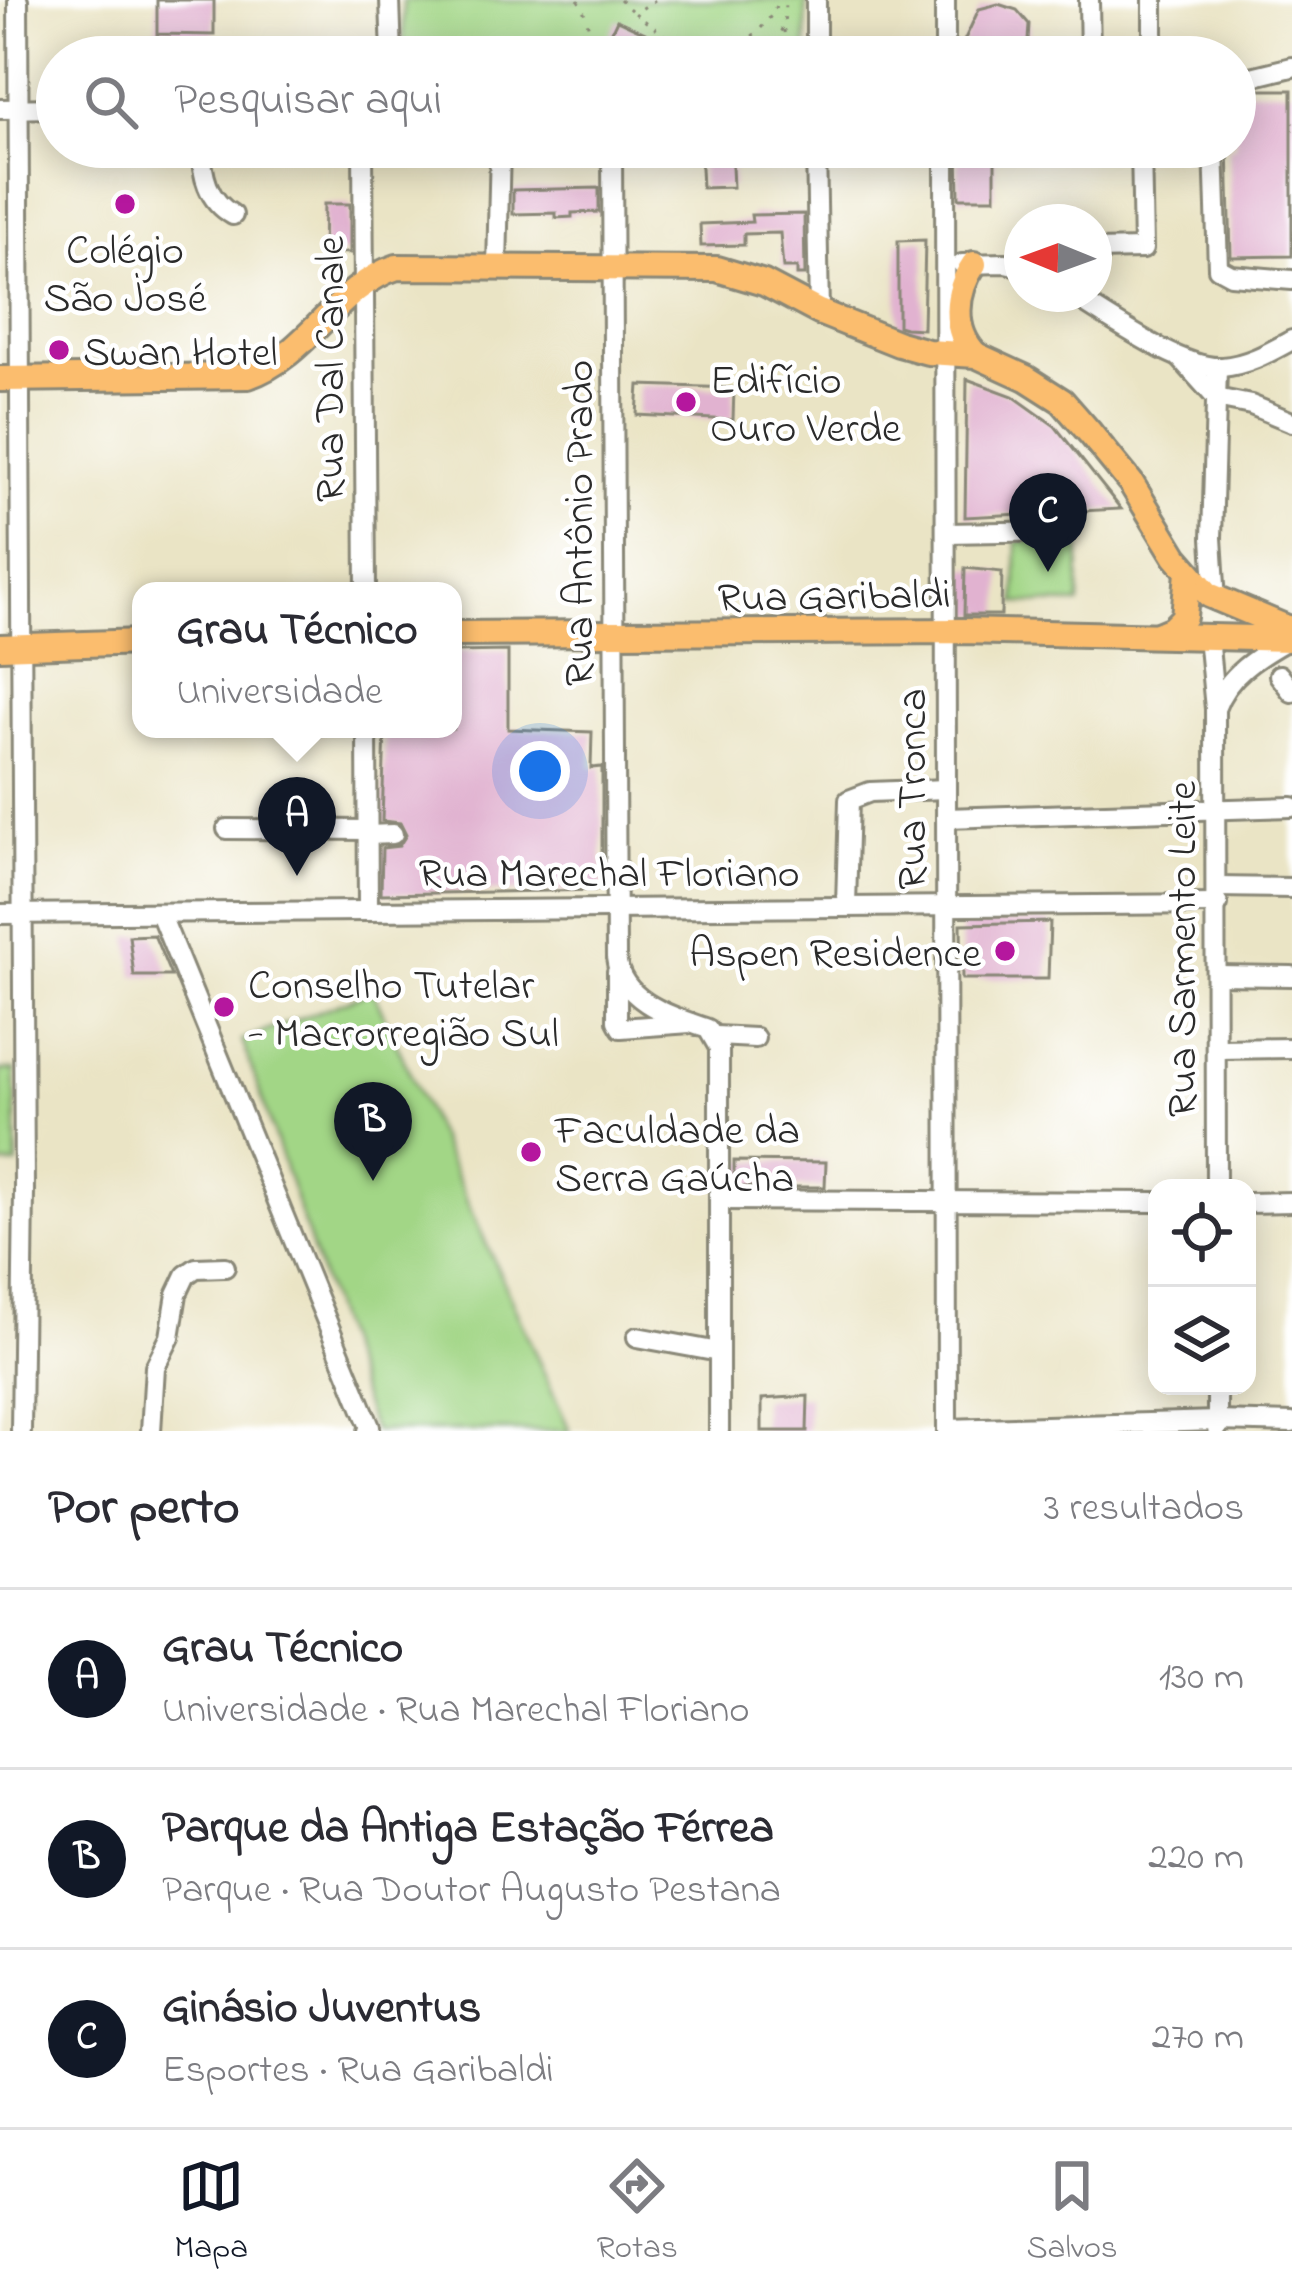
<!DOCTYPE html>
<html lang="pt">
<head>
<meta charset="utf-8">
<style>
  :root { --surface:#fff; --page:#f2f2f3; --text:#2b2b33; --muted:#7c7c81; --line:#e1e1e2; --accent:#111827 }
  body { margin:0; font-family:"Indie Flower",sans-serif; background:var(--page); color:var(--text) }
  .controls { position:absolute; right:36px; bottom:36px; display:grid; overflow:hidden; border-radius:24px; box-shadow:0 6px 30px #0003 }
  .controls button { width:108px; height:108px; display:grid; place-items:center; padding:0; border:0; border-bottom:3px solid var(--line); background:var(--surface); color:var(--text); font:60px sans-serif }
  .compass { position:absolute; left:1004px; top:204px; width:108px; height:108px; border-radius:50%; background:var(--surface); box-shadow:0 6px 30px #0003; rotate:271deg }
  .you { position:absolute; left:540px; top:771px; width:42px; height:42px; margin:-30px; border:9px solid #fff; border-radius:50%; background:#1a73e8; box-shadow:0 0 0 18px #1a73e833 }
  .badge { display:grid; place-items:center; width:78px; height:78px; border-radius:50%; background:var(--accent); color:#fff; font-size:39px; font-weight:700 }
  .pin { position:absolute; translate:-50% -99px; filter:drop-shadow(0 3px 6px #0008) }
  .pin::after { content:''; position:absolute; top:63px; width:42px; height:36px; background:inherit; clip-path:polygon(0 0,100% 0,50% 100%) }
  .popup { position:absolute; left:132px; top:582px; width:330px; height:156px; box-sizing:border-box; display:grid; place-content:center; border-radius:24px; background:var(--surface); filter:drop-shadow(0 3px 9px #0005); font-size:39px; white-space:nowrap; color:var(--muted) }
  .popup b { font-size:45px; color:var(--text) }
  .popup::after { content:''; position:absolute; left:50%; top:100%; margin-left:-24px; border:24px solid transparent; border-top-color:var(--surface) }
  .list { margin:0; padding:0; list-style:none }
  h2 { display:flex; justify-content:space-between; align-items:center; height:156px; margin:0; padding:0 48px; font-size:51px }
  h2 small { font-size:39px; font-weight:400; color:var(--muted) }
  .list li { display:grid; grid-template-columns:78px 1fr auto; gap:36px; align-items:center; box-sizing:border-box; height:180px; padding:0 48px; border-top:3px solid var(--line) }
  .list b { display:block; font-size:45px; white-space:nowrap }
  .list p { margin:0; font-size:39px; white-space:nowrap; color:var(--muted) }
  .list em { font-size:39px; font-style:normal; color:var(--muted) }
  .icon { flex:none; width:66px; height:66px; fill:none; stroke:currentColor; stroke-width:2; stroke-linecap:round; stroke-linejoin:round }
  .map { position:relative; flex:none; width:1292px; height:1431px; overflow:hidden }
  .search { position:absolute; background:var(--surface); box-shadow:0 6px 30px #0003; left:36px; right:36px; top:36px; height:132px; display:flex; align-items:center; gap:30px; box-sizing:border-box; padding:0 42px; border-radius:66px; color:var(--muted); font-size:45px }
  .sheet { height:696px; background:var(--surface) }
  nav { display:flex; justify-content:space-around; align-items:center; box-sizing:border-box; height:168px; border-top:3px solid var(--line); background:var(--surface); font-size:33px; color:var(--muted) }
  nav a { display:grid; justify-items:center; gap:6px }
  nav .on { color:var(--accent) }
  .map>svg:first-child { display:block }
  .green { fill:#a2d686; stroke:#668058; stroke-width:3 }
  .building { fill:#e1b2d0 }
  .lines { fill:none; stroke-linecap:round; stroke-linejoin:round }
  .minor-casing { stroke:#8a8878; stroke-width:24 }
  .major-casing { stroke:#8a8878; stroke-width:30 }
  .path { stroke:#8a8878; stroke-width:3; stroke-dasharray:3 9; stroke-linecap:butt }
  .minor { stroke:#fff; stroke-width:18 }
  .major { stroke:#fbbd6e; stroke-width:24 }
  .poi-dot { fill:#b5179e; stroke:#fff; stroke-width:4.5 }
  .labels { text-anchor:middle; stroke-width:9; stroke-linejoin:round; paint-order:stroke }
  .poi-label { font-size:42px; fill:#2b2b2b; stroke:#fff; text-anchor:start }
  .street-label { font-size:42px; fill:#2b2b2b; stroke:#fff }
</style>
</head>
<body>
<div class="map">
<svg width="1292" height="1431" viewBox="0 0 1292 1431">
  <rect width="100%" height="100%" fill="#fff"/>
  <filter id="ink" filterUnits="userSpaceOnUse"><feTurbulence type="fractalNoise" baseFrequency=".00833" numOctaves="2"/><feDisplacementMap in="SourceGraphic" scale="24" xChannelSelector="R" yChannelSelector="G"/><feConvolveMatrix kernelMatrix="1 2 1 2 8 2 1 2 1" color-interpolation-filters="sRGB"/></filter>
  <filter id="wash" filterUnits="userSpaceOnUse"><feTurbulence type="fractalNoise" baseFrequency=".004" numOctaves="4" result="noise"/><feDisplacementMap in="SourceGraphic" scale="48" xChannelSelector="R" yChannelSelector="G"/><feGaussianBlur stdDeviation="2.7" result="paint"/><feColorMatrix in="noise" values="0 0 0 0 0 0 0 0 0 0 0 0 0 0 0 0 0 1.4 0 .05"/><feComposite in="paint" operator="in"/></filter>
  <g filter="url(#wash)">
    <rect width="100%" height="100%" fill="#eae4c5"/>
    <g class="green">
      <path d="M403 0H806V57H404Z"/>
      <path d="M1017 541H1080L1079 604 1016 603Z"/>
      <path d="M373 991 570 1431H373L242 1040Z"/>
      <path d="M0 1070H15L17 1165H0Z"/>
    </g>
    <g id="blocks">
      <g class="building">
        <path d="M157 0H214V35L157 34Z"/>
        <path d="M998 4 1017 10 1029 24 1027 57H964L963 43 979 9Z"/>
        <path d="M617 20 654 37 645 57 608 39Z"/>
        <path d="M1255 90H1292V256L1231 257 1228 147H1235V94Z"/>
        <path d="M700 147H731L733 187 702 188Z"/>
        <path d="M958 147H995V198H959Z"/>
        <path d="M599 188V212L572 213V217L556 218V213L513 214V190Z"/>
        <path d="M324 204H350V253L323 252Z"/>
        <path d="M804 214 805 275H797V268H783L780 233 744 234V245L701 246 700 224 752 222 751 215Z"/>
        <path d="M925 240 923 329 905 328 898 326V241Z"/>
        <path d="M967 379 1013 396 1055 426 1121 509 965 517Z"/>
        <path d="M639 385 734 388 733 420 637 415Z"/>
        <path d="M965 568 1002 572 1001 615H964Z"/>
        <path d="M508 651V729L592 732 591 768 602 767V890L381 894 382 848 399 846 406 835 400 823 382 821 385 729H453V652Z"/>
        <path d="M1050 922 1048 979H962L961 924Z"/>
        <path d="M154 935 171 976H134L129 936Z"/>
        <path d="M734 1161 826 1162 825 1187H734Z"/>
        <path d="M808 1396 807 1431H762V1399Z"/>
      </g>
    </g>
  </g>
  <g filter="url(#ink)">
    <use href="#blocks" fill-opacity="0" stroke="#8a8878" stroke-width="3"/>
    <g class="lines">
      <g class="minor-casing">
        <g id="minor">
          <path d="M18 0 24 1191 21 1431"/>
          <path d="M390 0 392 57"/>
          <path d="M945 0V57"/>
          <path d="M1089 0 1090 57"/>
          <path d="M1153 0V57"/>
          <path d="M816 57V0"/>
          <path d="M1235 81 1292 67"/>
          <path d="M0 109 57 108"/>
          <path d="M201 147C202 175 207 200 233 215"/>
          <path d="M363 147 366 591"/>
          <path d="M612 147 616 957C621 1002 671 1016 708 1029L719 1048V1431"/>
          <path d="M816 147 819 312"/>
          <path d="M945 147 947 1431"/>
          <path d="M1214 147 1218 268 1231 275 1292 280"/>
          <path d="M1094 250 1143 249 1141 147"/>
          <path d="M962 264 1006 263 1022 267"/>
          <path d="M497 267 500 147"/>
          <path d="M1070 294C1106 315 1181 370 1222 367 1248 365 1270 352 1292 340"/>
          <path d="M1181 359 1216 398 1251 405 1292 422"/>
          <path d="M946 533 1062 531"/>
          <path d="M1216 601 1212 538 1217 368"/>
          <path d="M1208 636 1215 709 1216 1188"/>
          <path d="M1279 675 1292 692"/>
          <path d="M1215 709C1227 675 1257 657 1287 640"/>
          <path d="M367 729 368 908"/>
          <path d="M946 818 1292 807"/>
          <path d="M227 829 368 830"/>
          <path d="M368 835 393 834"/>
          <path d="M1217 887 1292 888"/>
          <path d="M846 905 849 800 870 792 946 789"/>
          <path d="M160 913 370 1427 368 1431"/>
          <path d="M0 914 1218 904"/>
          <path d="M617 972V1021L621 1028 690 1023"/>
          <path d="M1217 975 1292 976"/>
          <path d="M716 1036 755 1038"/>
          <path d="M1217 1049 1292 1048"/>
          <path d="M719 1200 1157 1202"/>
          <path d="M1247 1203 1292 1202"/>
          <path d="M637 1337 719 1352"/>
          <path d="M1217 1386V1429"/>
          <path d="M947 1429 1217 1421 1292 1423"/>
          <path d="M151 1431 155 1367 170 1337 177 1294 186 1275 196 1268 225 1267"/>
        </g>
      </g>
      <g class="major-casing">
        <g id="major">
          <path d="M974 264C955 292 951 330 976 355"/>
          <path d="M0 379 248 376C308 356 337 286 397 267L717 269 764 283 819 312 899 344 928 352 976 355 1026 378 1062 401 1090 433 1131 483 1176 557 1209 595 1292 630"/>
          <path d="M453 634 963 631 1292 639"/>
          <path d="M1160 634 1172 629 1184 617 1188 572"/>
          <path d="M0 647 141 642"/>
        </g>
      </g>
      <g class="path">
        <path d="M578 0C595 27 581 43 618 57"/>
        <path d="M620 0 632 11"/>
        <path d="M655 0 635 13C669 40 707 70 749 39 762 28 773 17 778 0"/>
        <path d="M784 30 787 57"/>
        <path d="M660 41 668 39"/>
        <path d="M756 57C779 43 788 26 784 0"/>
      </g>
      <use href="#minor" class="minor"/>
      <use href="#major" class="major"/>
    </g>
  </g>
  <g class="poi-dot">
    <circle cx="125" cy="204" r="12"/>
    <circle cx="59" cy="350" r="12"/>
    <circle cx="686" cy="402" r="12"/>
    <circle cx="1005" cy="951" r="12"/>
    <circle cx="224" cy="1007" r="12"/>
    <circle cx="531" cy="1152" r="12"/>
  </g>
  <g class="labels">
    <g class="poi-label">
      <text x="125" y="263" text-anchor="middle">Colégio<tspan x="125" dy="48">São José</tspan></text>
      <text x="83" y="365">Swan Hotel</text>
      <text x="710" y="393">Edifício<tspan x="710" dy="48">Ouro Verde</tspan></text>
      <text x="981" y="966" text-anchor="end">Aspen Residence</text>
      <text x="248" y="998">Conselho Tutelar<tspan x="248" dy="48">- Macrorregião Sul</tspan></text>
      <text x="555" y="1143">Faculdade da<tspan x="555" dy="48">Serra Gaúcha</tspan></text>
    </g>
    <g class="street-label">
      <text transform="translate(328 369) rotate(-90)" y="15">Rua Dal Canale</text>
      <text transform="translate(577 523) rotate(-90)" y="15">Rua Antônio Prado</text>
      <text transform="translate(834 594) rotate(-1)" y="15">Rua Garibaldi</text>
      <text transform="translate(910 789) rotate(-90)" y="15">Rua Tronca</text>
      <text x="609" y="886">Rua Marechal Floriano</text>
      <text transform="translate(1180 949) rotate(-90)" y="15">Rua Sarmento Leite</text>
    </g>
  </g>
</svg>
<div class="controls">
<button><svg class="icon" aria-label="locate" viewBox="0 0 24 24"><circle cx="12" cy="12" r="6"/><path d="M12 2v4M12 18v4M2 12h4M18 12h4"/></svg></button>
<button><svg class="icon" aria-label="layers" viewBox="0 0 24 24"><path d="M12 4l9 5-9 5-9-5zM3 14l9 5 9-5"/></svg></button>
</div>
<svg class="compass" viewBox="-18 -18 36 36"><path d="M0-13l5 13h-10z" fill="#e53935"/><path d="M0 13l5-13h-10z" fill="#7c7c81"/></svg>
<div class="you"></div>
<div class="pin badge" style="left:297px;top:876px">A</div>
<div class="popup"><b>Grau Técnico</b>Universidade</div>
<div class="pin badge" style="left:373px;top:1181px">B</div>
<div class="pin badge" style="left:1048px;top:572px">C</div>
<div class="search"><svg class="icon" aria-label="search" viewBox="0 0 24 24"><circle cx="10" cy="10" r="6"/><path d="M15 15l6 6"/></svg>Pesquisar aqui</div>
</div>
<section class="sheet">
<h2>Por perto<small>3 resultados</small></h2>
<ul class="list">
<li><span class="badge">A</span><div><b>Grau Técnico</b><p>Universidade · Rua Marechal Floriano</p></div><em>130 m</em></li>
<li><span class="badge">B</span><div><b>Parque da Antiga Estação Férrea</b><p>Parque · Rua Doutor Augusto Pestana</p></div><em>220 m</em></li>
<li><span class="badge">C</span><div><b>Ginásio Juventus</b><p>Esportes · Rua Garibaldi</p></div><em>270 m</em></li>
</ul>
</section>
<nav>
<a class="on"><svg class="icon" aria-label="map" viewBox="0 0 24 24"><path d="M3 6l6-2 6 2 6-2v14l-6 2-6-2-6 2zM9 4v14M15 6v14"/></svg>Mapa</a>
<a><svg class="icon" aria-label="directions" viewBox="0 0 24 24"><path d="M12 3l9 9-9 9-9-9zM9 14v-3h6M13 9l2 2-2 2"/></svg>Rotas</a>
<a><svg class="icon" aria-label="saved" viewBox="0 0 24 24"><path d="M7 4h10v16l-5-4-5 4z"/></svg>Salvos</a>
</nav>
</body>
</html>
